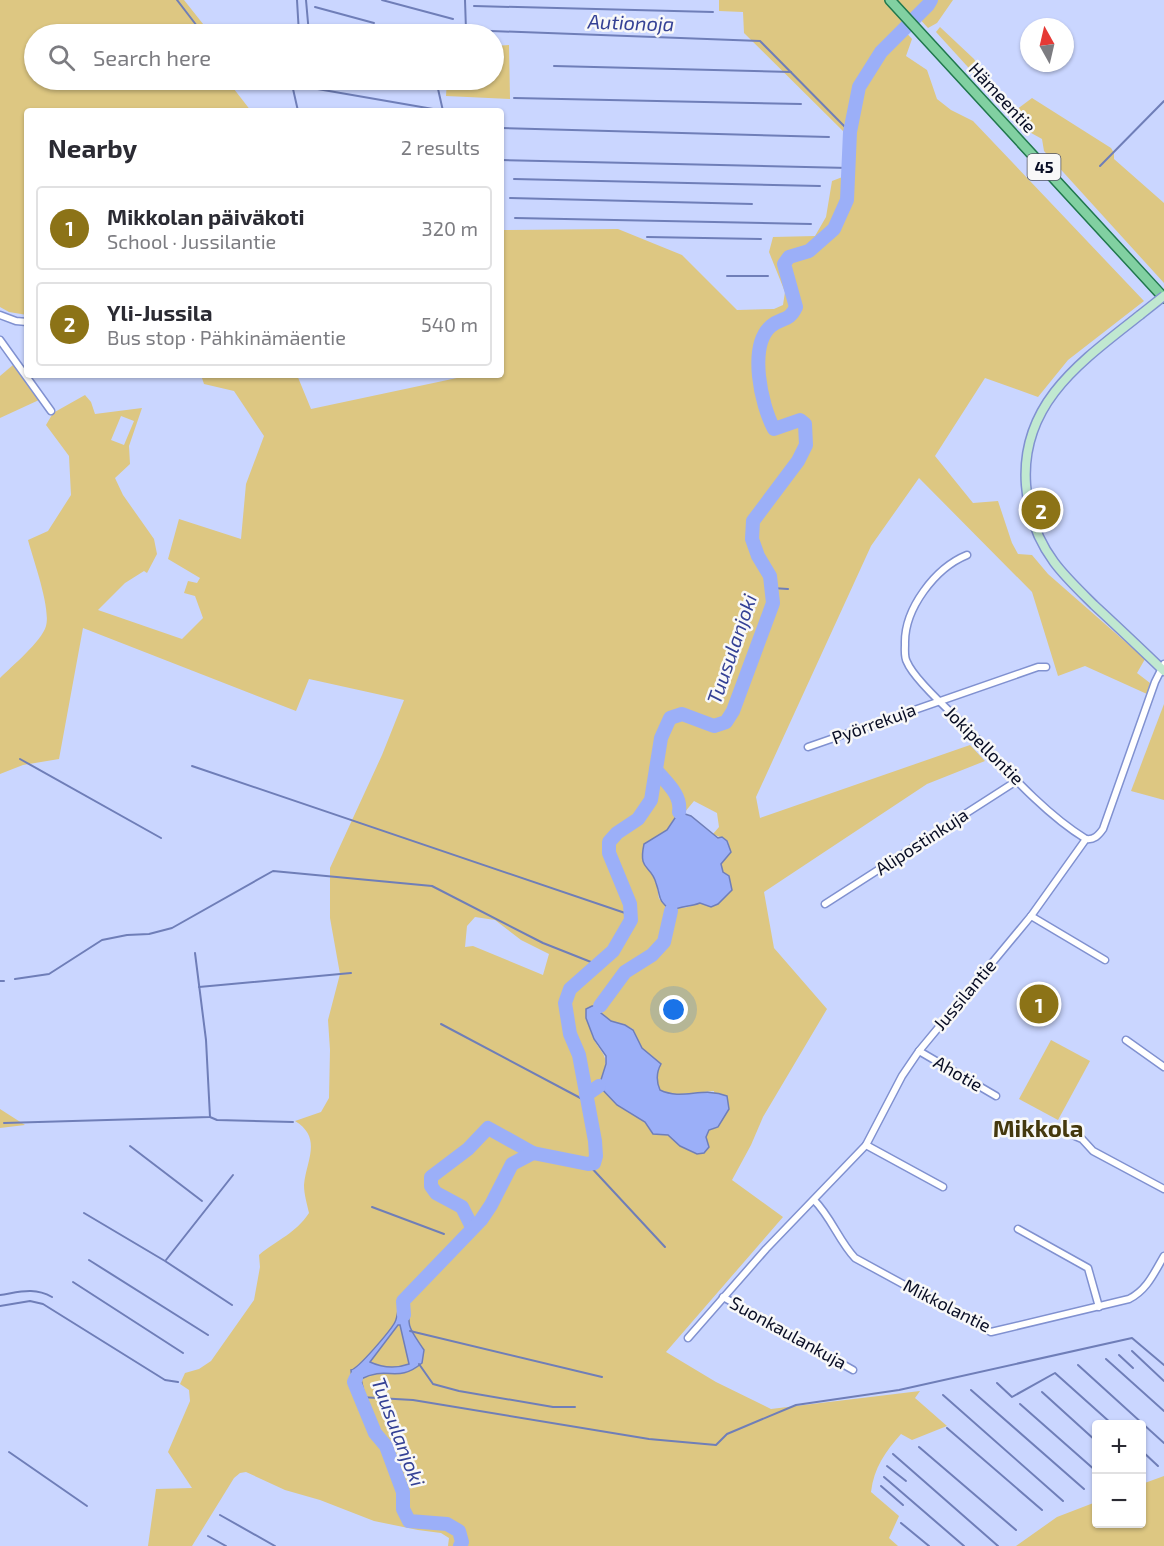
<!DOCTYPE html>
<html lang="en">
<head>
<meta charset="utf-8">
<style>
  :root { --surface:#fff; --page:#f7f7f7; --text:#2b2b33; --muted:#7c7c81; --line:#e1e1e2; --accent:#8c7317 }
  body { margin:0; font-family:"Exo 2",sans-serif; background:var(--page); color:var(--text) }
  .controls { position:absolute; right:18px; bottom:18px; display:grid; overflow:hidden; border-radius:6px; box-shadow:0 2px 4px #0004 }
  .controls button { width:54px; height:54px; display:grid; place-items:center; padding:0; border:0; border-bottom:2px solid var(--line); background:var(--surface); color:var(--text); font:30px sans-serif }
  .compass { position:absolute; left:1020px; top:18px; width:54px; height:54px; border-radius:50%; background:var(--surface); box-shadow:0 2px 4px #0004; rotate:352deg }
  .you { position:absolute; left:674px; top:1010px; width:21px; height:21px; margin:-15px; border:4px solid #fff; border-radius:50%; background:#1a73e8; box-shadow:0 0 0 9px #1a73e833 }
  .badge { display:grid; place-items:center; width:39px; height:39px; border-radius:50%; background:var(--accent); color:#fff; font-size:20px; font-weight:700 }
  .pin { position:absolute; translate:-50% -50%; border:3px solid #fff; box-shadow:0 2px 6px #0006 }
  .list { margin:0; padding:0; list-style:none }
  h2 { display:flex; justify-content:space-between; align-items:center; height:78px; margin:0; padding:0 24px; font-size:26px }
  h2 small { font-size:20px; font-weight:400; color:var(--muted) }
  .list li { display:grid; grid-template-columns:39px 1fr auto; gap:18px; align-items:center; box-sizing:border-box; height:84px; margin:0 12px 12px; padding:0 12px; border:2px solid var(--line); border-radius:6px }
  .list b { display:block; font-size:22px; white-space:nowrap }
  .list p { margin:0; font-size:20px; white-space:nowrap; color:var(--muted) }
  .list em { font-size:20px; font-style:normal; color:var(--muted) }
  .icon { flex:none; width:33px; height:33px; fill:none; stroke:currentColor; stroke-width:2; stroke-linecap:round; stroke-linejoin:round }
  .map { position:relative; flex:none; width:1164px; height:1546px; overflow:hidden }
  .search { position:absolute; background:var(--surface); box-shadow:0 2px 4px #0004; left:24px; top:24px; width:480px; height:66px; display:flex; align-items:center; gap:15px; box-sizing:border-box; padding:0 21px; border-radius:33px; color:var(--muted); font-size:22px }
  .panel { position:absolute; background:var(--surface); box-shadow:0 2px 4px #0004; left:24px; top:108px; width:480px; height:270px; border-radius:6px }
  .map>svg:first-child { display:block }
  .green { fill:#ddc782; fill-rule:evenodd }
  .water { fill:#9baff8; stroke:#6f7eb8; stroke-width:1.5; fill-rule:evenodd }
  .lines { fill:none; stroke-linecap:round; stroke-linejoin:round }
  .stream { stroke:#6f7eb8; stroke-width:2 }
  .river { stroke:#9baff8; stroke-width:14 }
  .street-casing { stroke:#8091d0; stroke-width:9 }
  .secondary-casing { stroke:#8091d0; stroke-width:11 }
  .primary-casing { stroke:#20784d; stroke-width:12 }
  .street { stroke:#fff; stroke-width:6 }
  .secondary { stroke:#c0e8d0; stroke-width:8 }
  .primary { stroke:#81d0a1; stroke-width:9 }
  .secondary-bridge-casing { stroke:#8091d0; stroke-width:11; stroke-linecap:butt }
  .secondary-bridge { stroke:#c0e8d0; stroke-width:8 }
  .labels { text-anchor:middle; stroke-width:5; stroke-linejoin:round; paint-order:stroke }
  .shield { fill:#f8f8f8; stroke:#505464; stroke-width:1.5 }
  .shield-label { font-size:16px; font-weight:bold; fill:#080d24 }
  .street-label { font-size:18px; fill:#080d24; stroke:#f8f8f8 }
  .water-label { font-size:20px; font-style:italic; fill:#344195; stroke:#f8f8f8 }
  .district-label { font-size:24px; font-weight:bold; fill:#44380e; stroke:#f8f8f8 }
</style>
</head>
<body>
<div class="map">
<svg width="1164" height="1546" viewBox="0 0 1164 1546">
  <rect width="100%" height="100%" fill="#cad6ff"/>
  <g class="green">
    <path d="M0 0H184L211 34H34V80H227L251 111H27V315L9 312 0 307Z"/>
    <path d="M719 0H953L937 23 928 28 917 16 903 29 912 39 906 56 927 70 937 99 951 110 973 121 1144 301 1068 360 1038 397 985 378 935 456 973 503 998 501 1012 543 1018 554 1032 555 1048 574 1145 659 1137 673 1150 683 1147 694 1085 666 1058 676 1032 592 919 478 871 546 756 797 760 818 970 745 985 761 927 784 764 892 774 948 827 1009 763 1117 751 1145 732 1180 783 1217 666 1352 716 1382 771 1409 920 1391 915 1398 947 1426 912 1440 901 1434C885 1452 874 1468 871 1492L899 1516 889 1538 898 1546H448L449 1538 441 1533 418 1530 374 1521 320 1500 285 1490 246 1472 240 1473 234 1478 192 1546H148L156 1489 192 1488 168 1452 190 1401 189 1390 180 1384 185 1373 199 1369 211 1361 254 1300 260 1267 259 1255C278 1239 295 1234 309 1213 307 1204 304 1194 304 1185 306 1161 323 1138 295 1121L321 1112 329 1098 330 1050 328 1020 340 974 330 918V868L382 755 404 700 309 679 296 711 83 628 59 759 23 765 0 774V678C11 667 42 641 46 626 51 608 33 559 28 540L48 531 71 495 69 456 46 425 53 413 85 395 91 402 95 414 142 408 129 446 130 464 115 478 123 495 154 539 157 554 147 573 144 571 125 583 98 610 182 639 203 618 195 596 184 593 188 581 197 583 200 578 168 559 179 519 241 539 246 484 264 436 234 391 204 384 201 375H297L311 409 471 375H501V230L618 229 682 255 737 310 774 309 783 305 785 292 769 252 773 237 815 236 826 217 832 181 845 176 847 169 846 134 744 33 743 12 719 11ZM121 416 134 421 124 445 111 440ZM694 801 717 813 719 827 713 834 728 841 730 852 720 863 723 872C712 887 699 912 676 907 671 906 664 901 659 899L656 880 657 837 667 830 678 812 684 813ZM475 917 495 920 521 940 549 954 543 975 473 946 465 947 467 926ZM600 1006 601 1013 611 1021 625 1025 633 1029 642 1048 661 1064C656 1073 656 1081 660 1090L671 1095 714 1091 718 1127 709 1130 697 1154 680 1146 668 1135 653 1134 645 1122 617 1105 603 1074C610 1053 600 1054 593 1037 591 1030 589 1025 586 1018Z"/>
    <path d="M940 27 974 59 993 88 977 77 936 32Z"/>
    <path d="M509 45 510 99 446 96 447 80H494V46Z"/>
    <path d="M1032 98 1111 148 1114 153V159L1164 203V283L1044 151 1042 139 1024 129 1015 117 1016 110Z"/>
    <path d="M13 365 39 400 0 418V376Z"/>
    <path d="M1164 704V800L1131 791Z"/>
    <path d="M1051 1040 1090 1061 1058 1120 1019 1099Z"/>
    <path d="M0 1109 25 1125 0 1128Z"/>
    <path d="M1164 1476V1546H1016L1057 1517 1096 1502V1524H1142V1484Z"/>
  </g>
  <g class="water">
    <path d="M679 812 691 816 718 838 722 837 727 841 731 852 721 864 723 872 729 876 732 890 718 904 711 907 700 903C690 907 680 906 671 911 656 897 662 900 656 883 651 864 638 872 644 844L667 830Z"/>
    <path d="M592 1006H600L601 1013 611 1021 625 1025 633 1030 642 1048 661 1064C656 1073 656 1081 660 1090 683 1101 702 1086 727 1096L729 1109 718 1127 709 1130 706 1137 709 1147 704 1153 697 1154 680 1146 668 1135 653 1134 645 1122 617 1105 599 1086 606 1064V1056L594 1039 586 1018V1009Z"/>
    <path d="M400 1299 409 1300C408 1330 408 1326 424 1350L422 1363C397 1384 388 1365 361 1379L364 1392 353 1394 351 1370C358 1369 391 1330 395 1322 398 1316 398 1306 400 1299ZM398 1325H400L409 1364C395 1369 383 1368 370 1362Z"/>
  </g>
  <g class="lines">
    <g class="stream">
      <path d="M177 0 197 26 201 34"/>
      <path d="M297 0 299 34"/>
      <path d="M306 0 309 34"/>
      <path d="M382 0 453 19"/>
      <path d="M465 0 466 30"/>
      <path d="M474 6 713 12"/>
      <path d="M315 7 374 23"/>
      <path d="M372 34 466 30 760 41 850 132"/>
      <path d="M554 66 791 72"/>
      <path d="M291 80 298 111"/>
      <path d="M390 80 426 86"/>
      <path d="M436 80 443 111"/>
      <path d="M306 87 433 109"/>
      <path d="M514 98 801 104"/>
      <path d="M501 128 829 137"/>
      <path d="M501 160 849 168"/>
      <path d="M1100 166 1164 101"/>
      <path d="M514 179 820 186"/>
      <path d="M510 198 752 204"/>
      <path d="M515 218 811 224"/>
      <path d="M647 237 761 239"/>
      <path d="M727 276H768"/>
      <path d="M772 588 788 589"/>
      <path d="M20 759 161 838"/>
      <path d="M192 766 631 915"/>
      <path d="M15 979 49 974 102 940 127 935 149 934 172 928 273 871 432 886 543 943 596 964"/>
      <path d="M0 981H4"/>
      <path d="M199 987 351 973"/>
      <path d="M441 1024 586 1101"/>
      <path d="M210 1117 217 1120 293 1122"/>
      <path d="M4 1123 210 1117 206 1040 195 953"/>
      <path d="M130 1146 202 1201"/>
      <path d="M588 1164 665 1247"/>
      <path d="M372 1207 444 1234"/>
      <path d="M84 1213 165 1261 232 1305"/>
      <path d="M89 1260 208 1335"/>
      <path d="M166 1260 233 1175"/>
      <path d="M73 1282 183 1353"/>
      <path d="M0 1295C20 1292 34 1287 52 1297"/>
      <path d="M0 1306 30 1301 43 1304 165 1380 178 1382"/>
      <path d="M410 1331 602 1377"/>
      <path d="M1132 1351 1164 1381"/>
      <path d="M1119 1355 1133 1368"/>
      <path d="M1106 1359 1164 1411"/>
      <path d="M419 1364 433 1384 459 1391 553 1407H575"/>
      <path d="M1078 1365 1164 1443"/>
      <path d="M997 1383 1012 1397 1055 1373 1112 1424"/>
      <path d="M971 1390 1084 1489"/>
      <path d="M1042 1392 1096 1441"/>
      <path d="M943 1395 1063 1501"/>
      <path d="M360 1397 413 1400 649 1439 716 1445 727 1434 796 1405 899 1390 1132 1338 1164 1365"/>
      <path d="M1020 1404 1096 1471"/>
      <path d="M947 1428 1042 1510"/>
      <path d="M919 1447 1016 1530"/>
      <path d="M1142 1451 1158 1466"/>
      <path d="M9 1452 87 1506"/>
      <path d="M893 1454 998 1546"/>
      <path d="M887 1466 906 1481"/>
      <path d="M884 1477 964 1546"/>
      <path d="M881 1486 903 1505"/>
      <path d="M220 1515 275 1546"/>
      <path d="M901 1523 929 1546"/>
      <path d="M208 1536 226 1546"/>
    </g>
    <g class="river">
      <path d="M656 770C666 782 682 795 679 812"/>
      <path d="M600 1006 625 972 652 955 664 942 671 911"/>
      <path d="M586 1095 599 1086"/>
      <path d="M472 1227 462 1207 436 1193 431 1186V1177L468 1149 488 1128 533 1153"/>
      <path d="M404 1315 403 1301 481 1220 491 1205 512 1164 533 1153 588 1164 594 1163 596 1156 595 1141 579 1055 570 1034 565 1003 570 989 613 951 631 920 630 904 609 853V842L617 833 638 819 651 800 661 738 670 718 682 714 714 726 726 722 733 711 773 603 770 576 758 556 752 539 753 521 798 461 806 445 805 424 800 420 774 429C761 405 748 346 771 326 782 317 789 322 796 307L784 264 789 257 809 251 834 229 847 200 850 132 859 87 881 52 928 5 931 0"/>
      <path d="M356 1378 354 1382 375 1433 386 1446 403 1492V1509L409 1521 447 1524 459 1531 462 1542 460 1546"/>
    </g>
    <g class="street-casing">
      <g id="street">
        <path d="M0 315 16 321 27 322"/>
        <path d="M0 340 51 411"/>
        <path d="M967 555C935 568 904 609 905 644 905 650 904 657 907 662 913 677 946 708 959 720 997 759 1040 811 1086 839"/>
        <path d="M808 747 1038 667H1046"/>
        <path d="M825 904 1018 780"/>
        <path d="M1031 916 1105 960"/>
        <path d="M1126 1040 1164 1067"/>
        <path d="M919 1051 996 1096"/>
        <path d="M1075 1136 1082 1139 1093 1151 1164 1189"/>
        <path d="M866 1145 943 1187"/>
        <path d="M814 1200C831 1217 839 1241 855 1258L991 1332 1129 1299C1147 1290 1154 1273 1164 1256"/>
        <path d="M1018 1229 1088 1268 1099 1307"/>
        <path d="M723 1297 853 1370"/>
        <path d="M688 1338 766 1249 866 1145 902 1076 919 1051 1031 916 1086 839C1094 840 1098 836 1103 829L1155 682 1164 664"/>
      </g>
    </g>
    <g class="secondary-casing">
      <path id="secondary" d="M1140 315C1082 361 1020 403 1026 485 1028 513 1037 539 1054 562 1065 577 1081 592 1094 605 1118 627 1141 649 1164 671"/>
    </g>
    <g class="primary-casing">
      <path id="primary" d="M890 0 1164 298"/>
    </g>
    <use href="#street" class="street"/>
    <use href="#secondary" class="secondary"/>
    <use href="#primary" class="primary"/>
    <g class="secondary-bridge-casing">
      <path id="secondary-bridge" d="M1140 315 1164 296"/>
    </g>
    <use href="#secondary-bridge" class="secondary-bridge"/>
  </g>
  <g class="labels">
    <rect class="shield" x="1027.5" y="154" width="33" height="26" rx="4.5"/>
    <g class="shield-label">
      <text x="1044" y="173">45</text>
    </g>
    <g class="street-label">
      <text transform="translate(1002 98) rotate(47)" y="6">Hämeentie</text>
      <text transform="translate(874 724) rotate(-20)" y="6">Pyörrekuja</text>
      <text transform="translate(984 746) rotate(45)" y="6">Jokipellontie</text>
      <text transform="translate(922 842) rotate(-33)" y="6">Alipostinkuja</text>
      <text transform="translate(965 995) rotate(-50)" y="6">Jussilantie</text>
      <text transform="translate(958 1074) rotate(30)" y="6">Ahotie</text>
      <text transform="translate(947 1306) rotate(27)" y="6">Mikkolantie</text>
      <text transform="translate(788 1333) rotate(29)" y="6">Suonkaulankuja</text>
    </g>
    <g class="water-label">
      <text transform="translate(631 23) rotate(2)" y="7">Autionoja</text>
      <text transform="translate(732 649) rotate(-71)" y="7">Tuusulanjoki</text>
      <text transform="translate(398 1432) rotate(69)" y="7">Tuusulanjoki</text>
    </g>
    <g class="district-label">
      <text x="1038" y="1137">Mikkola</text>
    </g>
  </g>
</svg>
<div class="controls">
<button>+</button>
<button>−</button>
</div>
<svg class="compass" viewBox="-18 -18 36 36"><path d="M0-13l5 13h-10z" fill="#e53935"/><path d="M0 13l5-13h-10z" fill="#7c7c81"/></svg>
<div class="you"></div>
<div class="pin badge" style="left:1039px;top:1004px">1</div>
<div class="pin badge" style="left:1041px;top:510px">2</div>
<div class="search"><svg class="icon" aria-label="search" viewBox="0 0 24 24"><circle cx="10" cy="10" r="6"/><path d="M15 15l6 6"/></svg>Search here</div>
<section class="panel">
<h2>Nearby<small>2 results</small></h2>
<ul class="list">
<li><span class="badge">1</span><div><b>Mikkolan päiväkoti</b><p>School · Jussilantie</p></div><em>320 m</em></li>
<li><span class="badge">2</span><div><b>Yli-Jussila</b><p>Bus stop · Pähkinämäentie</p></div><em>540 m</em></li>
</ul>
</section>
</div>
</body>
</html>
